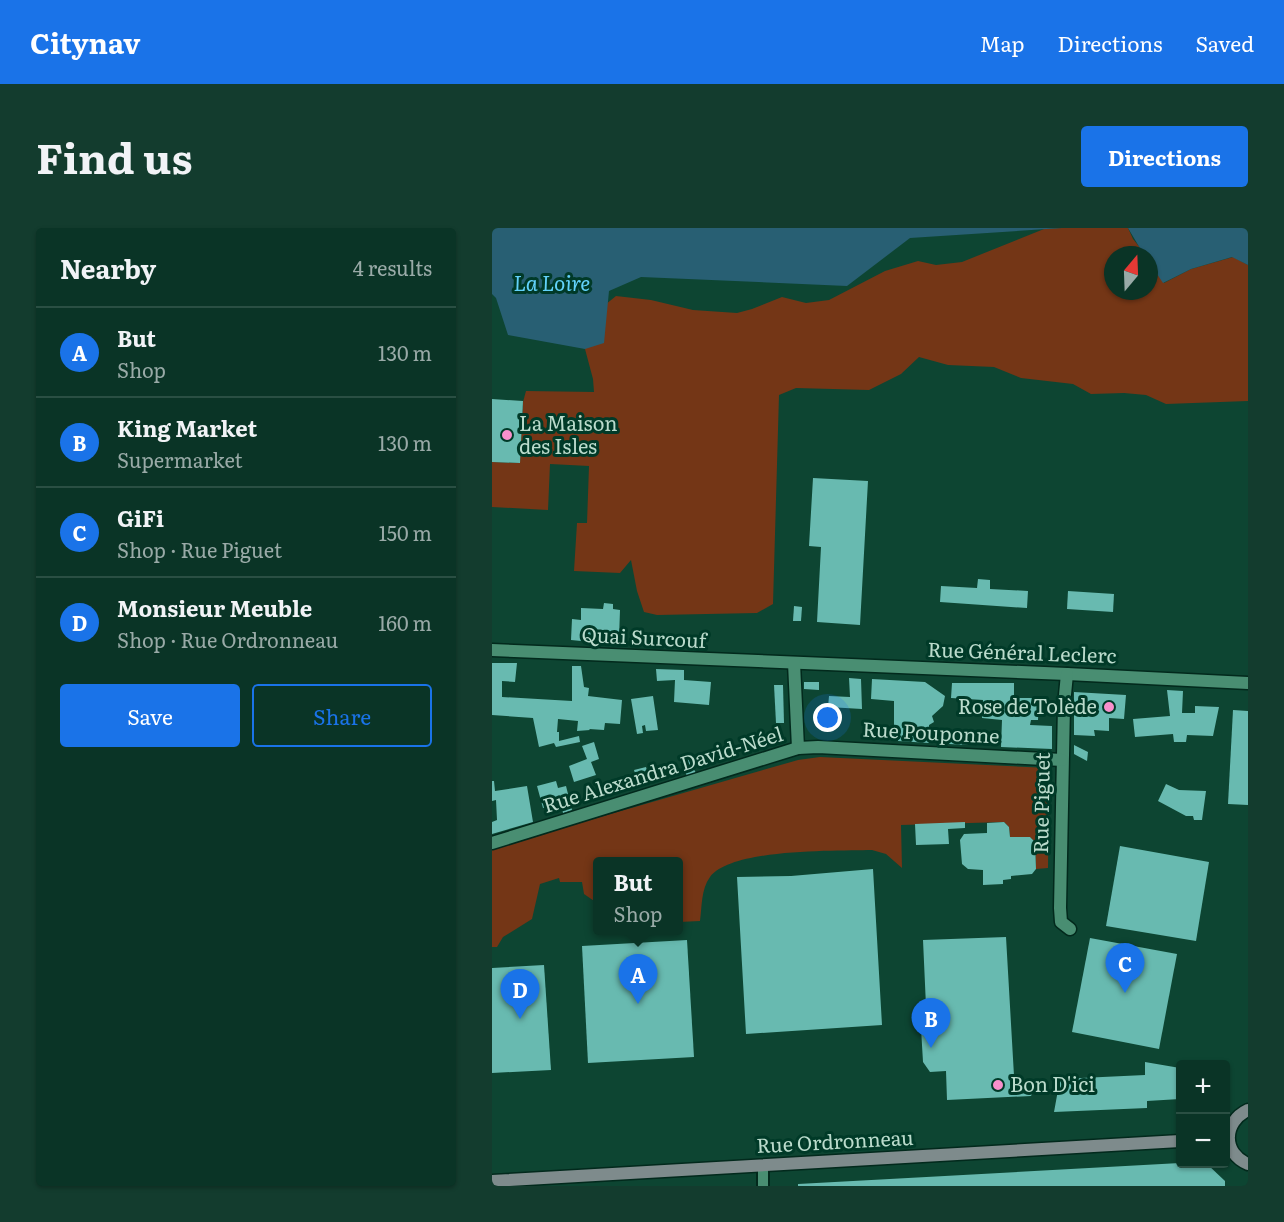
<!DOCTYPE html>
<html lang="en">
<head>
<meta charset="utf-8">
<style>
  :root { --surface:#0a3426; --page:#133c2e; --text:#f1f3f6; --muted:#99aaa7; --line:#2a4f43; --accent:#1a73e8 }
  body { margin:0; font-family:Literata,serif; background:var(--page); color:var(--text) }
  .controls { position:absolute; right:18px; bottom:18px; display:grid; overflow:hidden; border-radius:6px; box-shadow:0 2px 4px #0004 }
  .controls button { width:54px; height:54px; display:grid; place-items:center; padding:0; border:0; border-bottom:2px solid var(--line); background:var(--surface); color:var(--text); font:30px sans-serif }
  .compass { position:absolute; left:612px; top:18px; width:54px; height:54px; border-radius:50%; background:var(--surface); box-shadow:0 2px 4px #0004; rotate:19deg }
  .you { position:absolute; left:336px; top:490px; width:21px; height:21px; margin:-15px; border:4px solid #fff; border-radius:50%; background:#1a73e8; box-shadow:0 0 0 9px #1a73e833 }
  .badge { display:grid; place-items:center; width:39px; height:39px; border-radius:50%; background:var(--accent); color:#fff; font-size:20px; font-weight:700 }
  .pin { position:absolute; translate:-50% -50px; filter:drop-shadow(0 2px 3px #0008) }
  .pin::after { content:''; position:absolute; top:32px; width:21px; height:18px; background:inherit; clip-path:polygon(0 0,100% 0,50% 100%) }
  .popup { position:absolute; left:101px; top:629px; width:90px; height:78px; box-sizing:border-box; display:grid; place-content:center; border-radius:6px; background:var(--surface); filter:drop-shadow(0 2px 4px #0005); font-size:20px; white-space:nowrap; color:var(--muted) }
  .popup b { font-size:22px; color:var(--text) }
  .popup::after { content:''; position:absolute; left:50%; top:100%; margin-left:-12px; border:12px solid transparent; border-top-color:var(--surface) }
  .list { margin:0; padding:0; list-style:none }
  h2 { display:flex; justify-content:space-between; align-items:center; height:78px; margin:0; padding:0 24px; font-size:26px }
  h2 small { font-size:20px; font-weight:400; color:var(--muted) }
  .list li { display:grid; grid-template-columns:39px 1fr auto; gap:18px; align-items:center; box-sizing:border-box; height:90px; padding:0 24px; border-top:2px solid var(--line) }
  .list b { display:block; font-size:22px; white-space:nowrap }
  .list p { margin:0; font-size:20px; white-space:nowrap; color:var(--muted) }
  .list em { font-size:20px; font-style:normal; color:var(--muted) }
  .actions { display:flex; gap:12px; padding:18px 24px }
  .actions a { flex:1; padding:14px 0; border:2px solid var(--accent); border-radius:6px; text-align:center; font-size:21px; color:var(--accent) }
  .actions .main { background:var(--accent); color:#fff }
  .map { position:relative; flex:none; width:756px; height:958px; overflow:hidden; border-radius:6px }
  header { display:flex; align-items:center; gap:36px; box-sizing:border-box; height:84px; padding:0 30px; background:var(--accent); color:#fff }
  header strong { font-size:28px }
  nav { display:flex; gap:33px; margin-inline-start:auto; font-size:21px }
  .intro { display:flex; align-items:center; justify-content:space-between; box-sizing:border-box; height:144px; padding:0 36px }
  h1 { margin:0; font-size:42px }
  .button { padding:15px 27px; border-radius:6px; background:var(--accent); color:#fff; font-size:21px; font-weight:700 }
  main { display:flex; gap:36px; padding:0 36px }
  aside { flex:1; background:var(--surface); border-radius:6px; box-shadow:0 2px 4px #0004 }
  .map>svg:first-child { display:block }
  .green { fill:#743616 }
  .water { fill:#285f73 }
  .building { fill:#68bab0 }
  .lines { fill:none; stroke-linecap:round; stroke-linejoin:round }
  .lane-casing { stroke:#02291c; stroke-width:14 }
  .street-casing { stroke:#02291c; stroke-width:15 }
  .secondary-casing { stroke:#02291c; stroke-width:15 }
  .lane { stroke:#498e72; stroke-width:10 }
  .street { stroke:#498e72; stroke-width:12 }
  .secondary { stroke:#7e8b8c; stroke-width:12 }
  .poi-dot { fill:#f890cc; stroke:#003a28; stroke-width:2 }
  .labels { text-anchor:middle; stroke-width:6; stroke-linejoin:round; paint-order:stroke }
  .poi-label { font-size:20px; fill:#badbcc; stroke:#003a28; text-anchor:start }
  .street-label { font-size:20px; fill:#badbcc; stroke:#003a28 }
  .water-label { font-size:21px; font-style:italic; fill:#62d2fb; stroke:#003a28 }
</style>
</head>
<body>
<header>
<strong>Citynav</strong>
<nav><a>Map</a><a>Directions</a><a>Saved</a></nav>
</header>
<div class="intro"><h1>Find us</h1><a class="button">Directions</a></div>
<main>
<aside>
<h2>Nearby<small>4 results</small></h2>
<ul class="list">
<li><span class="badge">A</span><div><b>But</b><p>Shop</p></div><em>130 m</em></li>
<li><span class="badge">B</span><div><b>King Market</b><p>Supermarket</p></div><em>130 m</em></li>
<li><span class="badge">C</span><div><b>GiFi</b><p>Shop · Rue Piguet</p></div><em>150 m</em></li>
<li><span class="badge">D</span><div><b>Monsieur Meuble</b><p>Shop · Rue Ordronneau</p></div><em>160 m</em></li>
</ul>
<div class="actions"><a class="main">Save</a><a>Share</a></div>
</aside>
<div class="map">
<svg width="756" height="958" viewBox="0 0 756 958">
  <rect width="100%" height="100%" fill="#0d4532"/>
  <g class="green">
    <path d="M570 0H636L641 11 654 27H621V63H657V31L672 55 699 41 741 29 756 37V173L674 176 654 167 632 165 599 166 581 156 529 150 502 139 456 137 427 129 409 146 377 162 304 160 287 167 281 376 265 385 165 387 152 384 145 363 139 332 128 345 82 343 85 295H95L97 238 58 236 56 282 0 279V234L28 235 31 174 34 163 102 164 101 151 93 121 103 85 124 68 159 72 201 82 245 85 260 81 290 69 314 75 337 72 393 43 426 33 444 37 470 34 552 1Z"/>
    <path d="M328 529 557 540 556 640 544 641 543 614 538 609H518L517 599 512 594 409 597 410 640 394 626 380 622C345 623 240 620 218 649 209 661 210 679 208 693L187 694 186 634H106L105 675 92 666 90 654H68L67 650 48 656 40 691 11 709 5 719H0V620L306 532Z"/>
  </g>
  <g class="water">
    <path d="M0 0H570L418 10 355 58 149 49 117 63 112 115 93 121 16 107 4 70 0 66Z"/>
    <path d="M636 0H756V37L740 29 699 41 671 55 657 34V27H652Z"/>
  </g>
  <g class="building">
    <path d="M0 171 31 173 28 235 0 234Z"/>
    <path d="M321 250 376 253 368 397 325 394 329 319 317 318Z"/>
    <path d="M486 351 498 352V361L536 363 535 380 448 374 449 358 485 360Z"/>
    <path d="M576 363 622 366 621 384 575 381Z"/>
    <path d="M112 375 121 376V381L128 382 127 411 89 410V413L79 412 80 391 89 392V380L111 381Z"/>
    <path d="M302 378 310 379 309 393H301Z"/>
    <path d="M0 435H25L23 454 10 453V469L80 473V438H89L92 459 97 460 96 468 130 472 128 496 113 495 112 502 97 501 98 502 85 503 86 493 66 491 65 504H67V513L87 508 88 514 64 519 62 515 47 519 41 490 0 487Z"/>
    <path d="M164 441 192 442V452L219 454 217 477 182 474 183 452 165 453Z"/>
    <path d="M357 450 369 451 370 481 336 479 337 468 358 469Z"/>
    <path d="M380 451 433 454 453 468 451 478 440 488 442 494 437 497V515L406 513 407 498 402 497V473L379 471Z"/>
    <path d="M312 454H327V462L312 461Z"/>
    <path d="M460 455H522V470H547L546 492H539L538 497 560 498V521L509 519 510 492 490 490 491 472 459 470Z"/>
    <path d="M282 457H291L292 495H284Z"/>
    <path d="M675 462 691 463 690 485H703V478L727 479 721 508 695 507 694 514H682L681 506 643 509 641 491 678 488Z"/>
    <path d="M582 464 634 467 632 491 617 490V503L602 502 603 508 582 507Z"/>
    <path d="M161 468 166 502 154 503 153 497 150 498 151 505 145 506 139 471Z"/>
    <path d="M741 482 756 483V577L736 576Z"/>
    <path d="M457 504 477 505 476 517 457 516Z"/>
    <path d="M102 514 107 531 99 534 104 547 82 554 77 538 95 531 90 518Z"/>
    <path d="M582 517 596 524 595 533 582 526Z"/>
    <path d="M196 531 204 545 195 548 188 533Z"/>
    <path d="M154 539 158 555 147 558 142 542Z"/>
    <path d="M0 553H2L3 563 35 558 41 594 0 606V594L5 592 4 572 0 573Z"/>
    <path d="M64 553 66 560 74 558 80 582 71 585 69 576 51 580 45 558Z"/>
    <path d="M674 556 687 562 714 563 710 592H702L701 588H694L666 573Z"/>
    <path d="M473 594V600L456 601 457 616 424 617 423 596Z"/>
    <path d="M512 594 517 599 518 609H538L543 614 544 641 540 646 519 648V651L511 652V656L491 657V642L476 641 470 636 468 612 472 606 495 605V595Z"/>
    <path d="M628 618 717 634 704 713 614 698Z"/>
    <path d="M381 641 390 797 254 806 245 649 299 648Z"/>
    <path d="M514 709 523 865 540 866 539 868 455 872 454 843 438 844 431 834 429 800H435L431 712Z"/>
    <path d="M598 710 685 726 667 821 580 804Z"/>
    <path d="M195 712 202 829 96 835 90 718Z"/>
    <path d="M52 737 59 842 0 845V740Z"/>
    <path d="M653 834 688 840V871L655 873V880L562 884 568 851 653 847Z"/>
    <path d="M688 935 715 936 733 953V958H306V956Z"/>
  </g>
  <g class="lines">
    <g class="lane-casing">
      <path id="lane" d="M271 938V958"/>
    </g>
    <g class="street-casing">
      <g id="street">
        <path d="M0 422 575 446 756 455"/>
        <path d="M302 435 306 520"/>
        <path d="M575 446 572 477 568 680 569 694 578 701"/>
        <path d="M0 615 306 520 326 519 570 532"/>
      </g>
    </g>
    <g class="secondary-casing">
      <g id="secondary">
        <path d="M756 882C731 894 730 925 756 936"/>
        <path d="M0 953 688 913"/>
      </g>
    </g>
    <use href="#lane" class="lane"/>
    <use href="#street" class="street"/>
    <use href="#secondary" class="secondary"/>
  </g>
  <g class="poi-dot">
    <circle cx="15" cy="207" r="6"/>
    <circle cx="617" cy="479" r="6"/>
    <circle cx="506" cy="857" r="6"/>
  </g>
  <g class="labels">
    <g class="poi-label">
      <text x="27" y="203">La Maison<tspan x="27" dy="23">des Isles</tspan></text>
      <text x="605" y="486" text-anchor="end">Rose de Tolède</text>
      <text x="518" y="864">Bon D'ici</text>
    </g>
    <g class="street-label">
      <text transform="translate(152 410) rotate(3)" y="7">Quai Surcouf</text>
      <text transform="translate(530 425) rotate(2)" y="7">Rue Général Leclerc</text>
      <text transform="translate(439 505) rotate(3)" y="7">Rue Pouponne</text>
      <text transform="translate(171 542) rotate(-17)" y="7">Rue Alexandra David-Néel</text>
      <text transform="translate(550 575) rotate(-89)" y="7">Rue Piguet</text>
      <text transform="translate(343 914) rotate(-3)" y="7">Rue Ordronneau</text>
    </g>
    <g class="water-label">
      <text x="60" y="63">La Loire</text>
    </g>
  </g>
</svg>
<div class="controls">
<button>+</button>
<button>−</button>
</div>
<svg class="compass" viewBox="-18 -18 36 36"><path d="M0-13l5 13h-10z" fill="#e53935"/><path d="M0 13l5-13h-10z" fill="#99aaa7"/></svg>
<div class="you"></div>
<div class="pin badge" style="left:146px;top:776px">A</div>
<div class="popup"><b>But</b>Shop</div>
<div class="pin badge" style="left:439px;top:820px">B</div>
<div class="pin badge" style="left:633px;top:765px">C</div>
<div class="pin badge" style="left:28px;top:791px">D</div>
</div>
</main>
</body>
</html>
